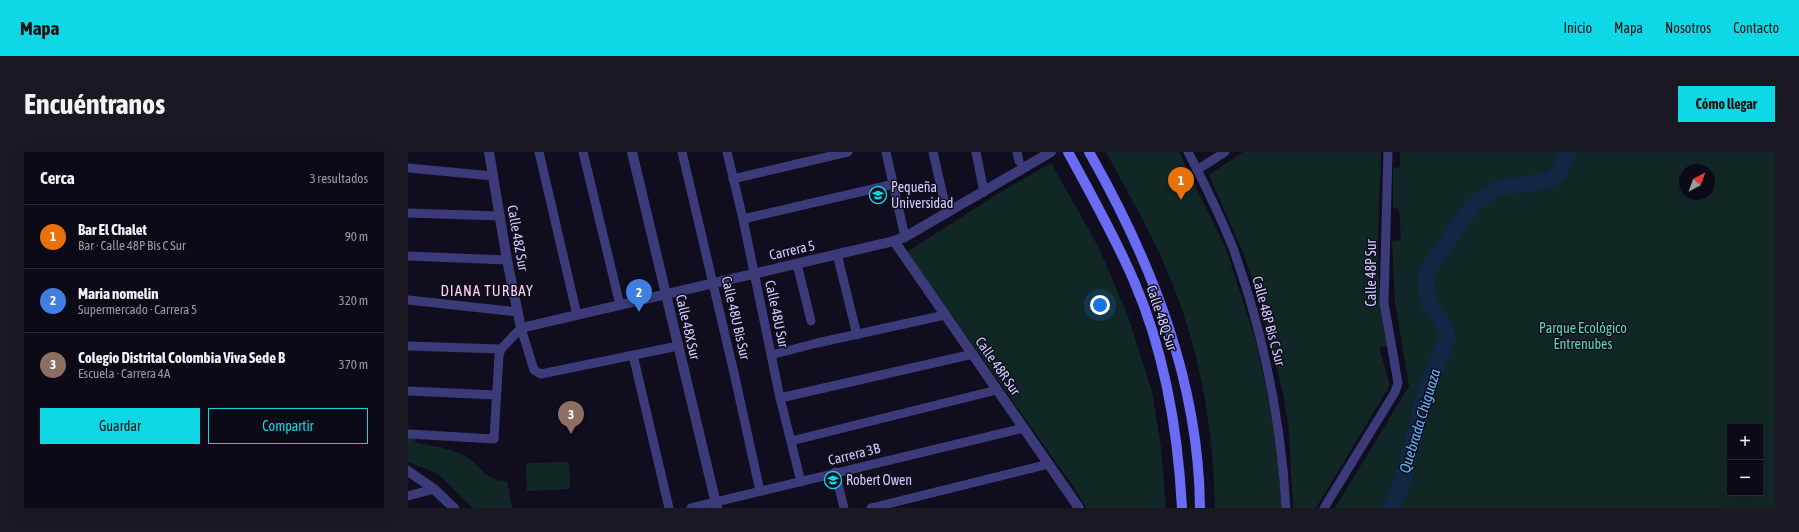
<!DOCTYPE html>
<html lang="es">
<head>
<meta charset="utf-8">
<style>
  :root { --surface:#0c0a16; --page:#1a1823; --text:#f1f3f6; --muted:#9a9aa1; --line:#2c2b35; --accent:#0fd8e6 }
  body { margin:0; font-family:"Asap Condensed",sans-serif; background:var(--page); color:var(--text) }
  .controls { position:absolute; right:12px; bottom:12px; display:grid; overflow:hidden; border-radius:0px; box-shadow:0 4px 16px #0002 }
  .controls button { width:36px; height:36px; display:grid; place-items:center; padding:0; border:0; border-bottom:1px solid var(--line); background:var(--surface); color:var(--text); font:20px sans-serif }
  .compass { position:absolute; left:1271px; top:12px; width:36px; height:36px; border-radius:50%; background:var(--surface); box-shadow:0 4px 16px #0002; rotate:41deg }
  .you { position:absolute; left:692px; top:153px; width:14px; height:14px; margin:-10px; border:3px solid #fff; border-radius:50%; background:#1a73e8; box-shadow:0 0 0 6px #1a73e833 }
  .badge { display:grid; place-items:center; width:26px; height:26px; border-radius:50%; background:var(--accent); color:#fff; font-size:13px; font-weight:700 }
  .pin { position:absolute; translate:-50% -33px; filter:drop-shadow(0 1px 2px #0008) }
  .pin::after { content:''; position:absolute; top:21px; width:14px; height:12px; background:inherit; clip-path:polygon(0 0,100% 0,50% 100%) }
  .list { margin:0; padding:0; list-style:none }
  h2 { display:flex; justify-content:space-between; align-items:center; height:52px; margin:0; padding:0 16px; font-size:17px }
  h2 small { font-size:13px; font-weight:400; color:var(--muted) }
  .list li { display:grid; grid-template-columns:26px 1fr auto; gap:12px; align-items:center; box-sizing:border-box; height:64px; padding:0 16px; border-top:1px solid var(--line) }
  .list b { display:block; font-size:15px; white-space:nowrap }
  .list p { margin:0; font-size:13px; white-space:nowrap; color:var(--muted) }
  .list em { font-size:13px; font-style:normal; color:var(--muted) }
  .actions { display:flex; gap:8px; padding:12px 16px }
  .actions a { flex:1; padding:9px 0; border:1px solid var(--accent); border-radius:0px; text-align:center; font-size:14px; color:var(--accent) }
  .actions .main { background:var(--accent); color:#111 }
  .map { position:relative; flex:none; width:1367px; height:356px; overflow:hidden; border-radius:0px }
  header { display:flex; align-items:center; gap:24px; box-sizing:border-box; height:56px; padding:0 20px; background:var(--accent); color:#111 }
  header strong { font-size:19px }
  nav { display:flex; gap:22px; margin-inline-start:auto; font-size:14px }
  .intro { display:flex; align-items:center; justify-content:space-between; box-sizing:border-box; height:96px; padding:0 24px }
  h1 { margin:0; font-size:28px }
  .button { padding:10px 18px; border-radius:0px; background:var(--accent); color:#111; font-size:14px; font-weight:700 }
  main { display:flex; gap:24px; padding:0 24px }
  aside { flex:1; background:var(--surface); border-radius:0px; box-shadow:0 4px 16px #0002 }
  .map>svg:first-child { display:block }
  .green { fill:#112726; fill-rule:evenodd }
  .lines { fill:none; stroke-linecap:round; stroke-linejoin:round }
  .river { stroke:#112743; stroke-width:17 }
  .minor { stroke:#3c3b7a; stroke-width:9 }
  .tertiary { stroke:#3c3b7a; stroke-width:10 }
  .secondary { stroke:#6b6cf5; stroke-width:10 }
  .labels { text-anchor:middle; stroke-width:3; stroke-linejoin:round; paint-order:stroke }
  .poi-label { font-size:14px; fill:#d1cdfc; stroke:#100d1e; text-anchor:start }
  .street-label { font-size:14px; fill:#d1cdfc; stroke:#100d1e }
  .park-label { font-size:14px; fill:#5fd6b4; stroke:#100d1e }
  .neighbourhood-label { font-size:15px; letter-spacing:1px; fill:#fccfed; stroke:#100d1e }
  .water-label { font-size:15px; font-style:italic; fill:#62b6f5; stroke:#100d1e }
</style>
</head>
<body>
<header>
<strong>Mapa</strong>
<nav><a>Inicio</a><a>Mapa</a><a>Nosotros</a><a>Contacto</a></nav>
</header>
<div class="intro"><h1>Encuéntranos</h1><a class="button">Cómo llegar</a></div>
<main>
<aside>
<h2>Cerca<small>3 resultados</small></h2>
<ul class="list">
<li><span class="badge" style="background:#e8710a">1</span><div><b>Bar El Chalet</b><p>Bar · Calle 48P Bis C Sur</p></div><em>90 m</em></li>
<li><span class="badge" style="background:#3f7fe0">2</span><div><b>Maria nomelin</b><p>Supermercado · Carrera 5</p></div><em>320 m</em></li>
<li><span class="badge" style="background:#8d6e63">3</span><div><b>Colegio Distrital Colombia Viva Sede B</b><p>Escuela · Carrera 4A</p></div><em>370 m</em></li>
</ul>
<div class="actions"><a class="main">Guardar</a><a>Compartir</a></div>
</aside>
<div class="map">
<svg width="1367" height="356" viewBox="0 0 1367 356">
  <rect width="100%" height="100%" fill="#100d1e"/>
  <g class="green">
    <path d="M698 0H771L818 97 847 186 867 276 874 356H807C806 280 793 204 765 133 747 87 721 43 698 0Z"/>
    <path d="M835 0H973C971 64 965 131 979 194L971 195 982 233 908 356H885L881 277 874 236 849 140 834 98 801 23Z"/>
    <path d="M992 0H1170V2L1172 0H1367V356H927L1001 234 987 149 984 89 993 88 991 57 985 56V16L992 15ZM1277 18H1301V42H1277ZM1322 275H1352V341H1322Z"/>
    <path d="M643 11 691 96 720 164 744 240 753 295 758 356H678L667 337 499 100 591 41Z"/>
    <path d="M0 285 7 287V290C22 294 38 295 53 302 73 311 74 329 99 329L104 356H65L30 322 0 310Z"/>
    <path d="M161 310 162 337 119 339 118 311Z"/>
  </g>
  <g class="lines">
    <path class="river" d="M982 356 987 350 996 324 1018 239 1039 187C1038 163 1016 160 1018 130 1018 116 1030 104 1038 93 1049 76 1060 55 1078 43 1081 41 1087 38 1091 36 1109 30 1139 36 1151 20 1155 14 1157 6 1160 0"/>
    <g class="minor">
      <path d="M131 0 169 163"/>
      <path d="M175 0 212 153"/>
      <path d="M274 0 326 221 352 339"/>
      <path d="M319 0 335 67 372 246 393 330"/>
      <path d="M478 0 497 85"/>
      <path d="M525 0 539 61"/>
      <path d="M568 0 576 40"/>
      <path d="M609 0 611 9"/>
      <path d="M780 0C796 31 812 63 825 96 855 180 873 267 878 356"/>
      <path d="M0 16 85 24"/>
      <path d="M789 18 817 0"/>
      <path d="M325 27 440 0"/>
      <path d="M0 61 92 64"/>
      <path d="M335 67 486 32"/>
      <path d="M429 102 449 183"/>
      <path d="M0 104 99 108"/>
      <path d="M389 112 403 169"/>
      <path d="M0 148 110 160"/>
      <path d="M113 176 126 218 133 222 270 194"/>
      <path d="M0 194 93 197"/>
      <path d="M225 203 261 356"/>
      <path d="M363 203 409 191 537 163"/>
      <path d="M0 239 88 243"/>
      <path d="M372 246 565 202"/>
      <path d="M1 282 86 287 91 203 93 197 113 176"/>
      <path d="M383 289 589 238"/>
      <path d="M427 320 436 356"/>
      <path d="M0 344 26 337"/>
      <path d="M283 356 616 276"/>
      <path d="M463 356 641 312"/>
      <path d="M916 356 987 240 990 231 976 151 980 0"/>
    </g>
    <g class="tertiary">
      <path d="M81 0 99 108 113 176 486 89 497 85 643 0"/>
      <path d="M224 0 309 356"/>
      <path d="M486 89 671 356"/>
      <path d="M0 319 26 337 46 356"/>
    </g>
    <g class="secondary">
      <path d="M660 0C683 42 707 85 726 129 757 201 770 279 774 356"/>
      <path d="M681 0C743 109 791 229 792 356"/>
    </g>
  </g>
  <defs>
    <g id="school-ring" transform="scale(0.9)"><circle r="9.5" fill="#100d1e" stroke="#0fd8e6" stroke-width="1.5"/><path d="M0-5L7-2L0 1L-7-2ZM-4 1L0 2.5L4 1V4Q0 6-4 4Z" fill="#0fd8e6"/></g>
  </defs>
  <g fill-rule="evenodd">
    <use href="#school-ring" x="470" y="43"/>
    <use href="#school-ring" x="425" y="328"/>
  </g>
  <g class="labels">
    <g class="poi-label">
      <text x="483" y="40">Pequeña<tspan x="483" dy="16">Universidad</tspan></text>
      <text x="438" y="333">Robert Owen</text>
    </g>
    <g class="street-label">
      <text transform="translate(110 86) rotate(80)" y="5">Calle 48Z Sur</text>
      <text transform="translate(384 98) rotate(-13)" y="5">Carrera 5</text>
      <text transform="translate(963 121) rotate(-90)" y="5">Calle 48P Sur</text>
      <text transform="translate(369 162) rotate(78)" y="5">Calle 48U Sur</text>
      <text transform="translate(328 166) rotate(77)" y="5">Calle 48U Bis Sur</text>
      <text transform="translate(754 166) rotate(71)" y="5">Calle 48Q Sur</text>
      <text transform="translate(861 169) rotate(75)" y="5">Calle 48P Bis C Sur</text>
      <text transform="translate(280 175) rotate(77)" y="5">Calle 48X Sur</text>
      <text transform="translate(590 214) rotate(55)" y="5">Calle 48R Sur</text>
      <text transform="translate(446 302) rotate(-14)" y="5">Carrera 3B</text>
    </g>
    <g class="park-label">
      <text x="1175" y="181">Parque Ecológico<tspan x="1175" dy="16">Entrenubes</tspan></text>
    </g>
    <g class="neighbourhood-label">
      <text x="79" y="144">DIANA TURBAY</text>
    </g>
    <g class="water-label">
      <text transform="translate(1012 269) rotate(-73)" y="5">Quebrada Chiguaza</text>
    </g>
  </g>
</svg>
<div class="controls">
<button>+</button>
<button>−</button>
</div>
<svg class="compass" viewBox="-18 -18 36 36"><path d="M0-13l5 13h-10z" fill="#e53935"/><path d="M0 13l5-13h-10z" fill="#9a9aa1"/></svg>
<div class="you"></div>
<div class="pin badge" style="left:773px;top:48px;background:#e8710a">1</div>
<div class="pin badge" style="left:231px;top:160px;background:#3f7fe0">2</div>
<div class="pin badge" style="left:163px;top:282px;background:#8d6e63">3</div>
</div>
</main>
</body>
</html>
